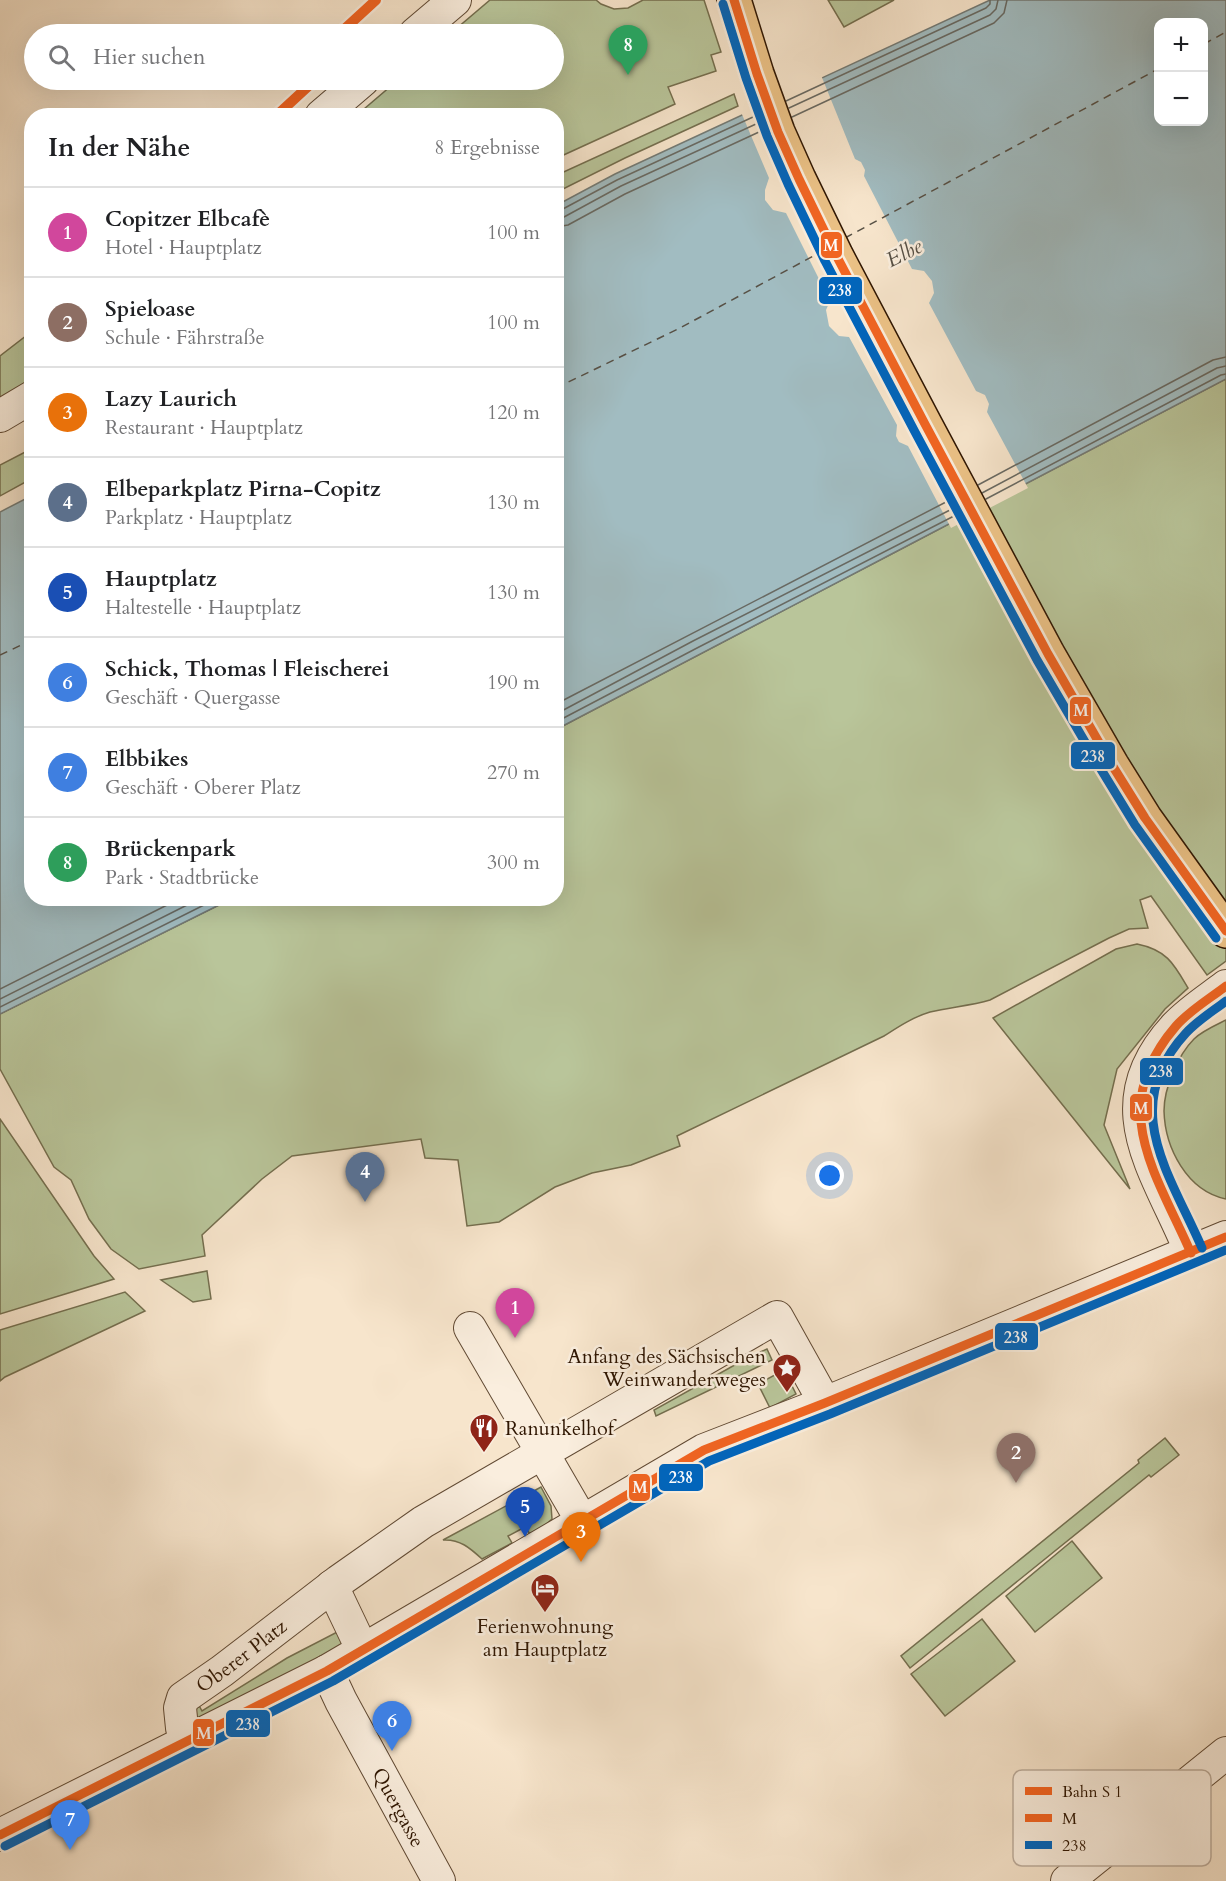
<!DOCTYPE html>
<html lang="de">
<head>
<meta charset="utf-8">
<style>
  :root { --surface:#fff; --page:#f2f2f2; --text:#202124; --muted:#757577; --line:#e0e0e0; --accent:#8f2418 }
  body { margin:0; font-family:Cardo,serif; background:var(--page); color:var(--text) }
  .controls { position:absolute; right:18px; top:18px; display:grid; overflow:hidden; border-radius:12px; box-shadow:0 6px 24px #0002 }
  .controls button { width:54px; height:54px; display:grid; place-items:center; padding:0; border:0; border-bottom:2px solid var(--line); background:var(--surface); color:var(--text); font:30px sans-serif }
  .you { position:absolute; left:830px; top:1176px; width:21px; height:21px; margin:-15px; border:4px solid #fff; border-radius:50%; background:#1a73e8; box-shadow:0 0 0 9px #1a73e833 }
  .badge { display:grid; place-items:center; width:39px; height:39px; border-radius:50%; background:var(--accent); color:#fff; font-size:20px; font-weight:700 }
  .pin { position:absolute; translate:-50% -50px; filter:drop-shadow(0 2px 3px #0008) }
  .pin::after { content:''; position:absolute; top:32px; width:21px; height:18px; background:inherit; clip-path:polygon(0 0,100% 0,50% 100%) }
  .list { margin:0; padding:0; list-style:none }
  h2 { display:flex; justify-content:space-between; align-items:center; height:78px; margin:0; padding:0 24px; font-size:26px }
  h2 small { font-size:20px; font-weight:400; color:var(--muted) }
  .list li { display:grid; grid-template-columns:39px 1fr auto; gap:18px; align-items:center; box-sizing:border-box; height:90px; padding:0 24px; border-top:2px solid var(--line) }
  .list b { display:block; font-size:22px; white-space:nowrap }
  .list p { margin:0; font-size:20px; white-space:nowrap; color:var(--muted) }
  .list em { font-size:20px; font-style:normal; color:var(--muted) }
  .icon { flex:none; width:33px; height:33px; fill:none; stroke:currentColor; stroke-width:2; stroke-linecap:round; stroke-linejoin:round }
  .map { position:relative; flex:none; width:1226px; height:1881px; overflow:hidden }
  .search { position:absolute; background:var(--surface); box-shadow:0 6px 24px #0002; left:24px; top:24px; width:540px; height:66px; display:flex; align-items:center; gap:15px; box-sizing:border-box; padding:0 21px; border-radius:33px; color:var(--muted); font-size:22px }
  .panel { position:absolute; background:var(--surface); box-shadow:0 6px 24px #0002; left:24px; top:108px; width:540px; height:798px; border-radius:24px }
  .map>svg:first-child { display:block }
  .green { fill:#b9c59a; stroke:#746e4e; stroke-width:1.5 }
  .water { fill:#a1bcc1; stroke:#737a75; stroke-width:1.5; fill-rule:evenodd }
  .pier { fill:#f7e5cc }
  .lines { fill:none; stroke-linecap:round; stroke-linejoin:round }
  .shore { stroke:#686962; stroke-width:1.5 }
  .ferry { stroke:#575045; stroke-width:1.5; stroke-dasharray:8 6; stroke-linecap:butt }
  .minor-casing { stroke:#614a34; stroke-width:34 }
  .major-casing { stroke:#2f1602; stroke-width:36 }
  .minor { stroke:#faeede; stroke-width:32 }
  .major { stroke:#ecc286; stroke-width:33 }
  .bus-1-casing { stroke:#faeede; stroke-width:14 }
  .bus-2-casing { stroke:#faeede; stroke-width:14 }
  .bus-1 { stroke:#f26522; stroke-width:9 }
  .bus-2 { stroke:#0065bd; stroke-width:9 }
  .rail-1-casing { stroke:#faeede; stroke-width:15 }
  .rail-1 { stroke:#f36421; stroke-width:10 }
  .labels { text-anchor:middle; stroke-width:5; stroke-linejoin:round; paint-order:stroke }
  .poi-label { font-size:20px; fill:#2f1602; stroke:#faeede; text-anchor:end }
  .street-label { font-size:20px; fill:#2f1602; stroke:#faeede }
  .water-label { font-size:21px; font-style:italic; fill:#575045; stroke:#faeede }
  .key { fill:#faeede; stroke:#bdad9c; stroke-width:1.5 }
  .key-label { font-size:16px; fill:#2f1602 }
  .line-badge { stroke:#faeede; stroke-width:2 }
  .badge-label { font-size:16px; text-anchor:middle; font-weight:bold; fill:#fff }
</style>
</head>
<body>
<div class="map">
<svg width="1226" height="1881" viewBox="0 0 1226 1881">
  <rect width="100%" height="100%" fill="#f7e5cc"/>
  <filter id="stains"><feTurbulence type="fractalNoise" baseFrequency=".00333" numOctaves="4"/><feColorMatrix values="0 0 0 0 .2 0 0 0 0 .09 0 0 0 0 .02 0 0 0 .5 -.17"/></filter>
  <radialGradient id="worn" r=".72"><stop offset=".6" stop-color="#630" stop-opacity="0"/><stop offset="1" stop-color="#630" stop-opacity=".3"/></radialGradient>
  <g class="green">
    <path d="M490 0H596L601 4 614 9 628 8 643 0H704L721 52 711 55 716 71 668 87 675 104 557 158 556 116 357 115 398 80H554V34H450Z"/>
    <path d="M828 0H894L844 27Z"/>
    <path d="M734 94 738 106 625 158 557 192V175Z"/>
    <path d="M31 332V382L0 403V356Z"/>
    <path d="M1226 379V961L1207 975 1151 896 1140 900 1148 928 1129 929 1109 938 990 1000C970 1006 950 1007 930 1012 913 1017 898 1027 884 1036L677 1136 680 1146 631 1165 592 1173 555 1187 499 1222 467 1226 458 1160 425 1158 421 1139 292 1156 262 1179 202 1235 205 1256 139 1269 111 1249 89 1219 71 1180 54 1167 0 1069V1014L231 899 556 898 557 729C779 611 1004 497 1226 379Z"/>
    <path d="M31 449V479L0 496V465Z"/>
    <path d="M1137 944C1167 950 1174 964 1188 988L1165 1009 1117 1069 1104 1125 1130 1189 993 1018 1116 949Z"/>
    <path d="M1226 1020V1199C1187 1191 1165 1148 1164 1111 1164 1088 1178 1055 1194 1039 1202 1031 1216 1025 1226 1020Z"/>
    <path d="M0 1119 94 1256 114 1279 0 1314Z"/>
    <path d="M207 1271 211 1299 193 1302 161 1280Z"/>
    <path d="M125 1292 145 1311 5 1377 0 1381V1330Z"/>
    <path d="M767 1349 772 1360 656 1416 654 1410 749 1357Z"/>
    <path d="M784 1370 796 1394 770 1408 758 1384Z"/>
    <path d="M1165 1438 1179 1455 1151 1477 1149 1475 910 1668 901 1656 1139 1463 1138 1460Z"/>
    <path d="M541 1487 551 1506 552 1519 540 1530 530 1534 525 1527 508 1536 512 1543 482 1559C470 1548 460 1539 443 1540Z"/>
    <path d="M1072 1541 1102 1578 1035 1632 1006 1596Z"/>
    <path d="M982 1619 1015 1661 945 1716 911 1674Z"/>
    <path d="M343 1629 352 1645 194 1724 196 1700 202 1711 287 1658Z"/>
  </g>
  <g class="water">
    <path d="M990 0H1226V379C1004 497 779 611 557 729V205L615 174ZM1158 22H1204V122H1158Z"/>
    <path d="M31 496 32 898 231 899 0 1014V512Z"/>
  </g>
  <path class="pier" d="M821 75 855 159 861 162 865 170 864 176 912 269 924 271 932 281 934 293 929 303 976 391 985 395 989 404 987 412 1028 488 951 528 908 446 899 442 896 436 897 425 849 337 839 336 829 326 826 310 830 301 786 213 773 210 765 200V190L769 178 741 112Z"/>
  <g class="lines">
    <g class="shore">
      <path d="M786 101 986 8 990 4V0"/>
      <path d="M789 108 990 15 996 9 998 0"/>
      <path d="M792 117 994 23 1004 13 1007 0"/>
      <path d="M556 210H561L617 180 753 117"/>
      <path d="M556 218 564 217 621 186 756 124"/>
      <path d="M556 227 568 225 625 194 759 132"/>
      <path d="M978 485 1213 360 1226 357"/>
      <path d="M982 493 1217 368 1226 366"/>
      <path d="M986 499 1221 375 1226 374"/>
      <path d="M556 704 946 502"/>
      <path d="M556 714 693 641 950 510"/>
      <path d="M556 722 697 648 954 516"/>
      <path d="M0 989 181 898"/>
      <path d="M0 999 201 898"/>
      <path d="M0 1007 218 898"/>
    </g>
    <g class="ferry">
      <path d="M1204 44 1226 32"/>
      <path d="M845 238 1158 69"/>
      <path d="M556 388 680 328 817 254"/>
      <path d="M0 655 32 640"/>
    </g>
    <g class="minor-casing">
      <g id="minor">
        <path d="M415 34 455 0"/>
        <path d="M321 116 363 80"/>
        <path d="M0 416 32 397"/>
        <path d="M1191 1253C1158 1171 1101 1106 1176 1026 1190 1011 1209 999 1226 986"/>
        <path d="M470 1328 582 1521"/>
        <path d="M332 1586 363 1651"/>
        <path id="s1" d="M327 1671 341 1701 439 1881"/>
        <path id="s2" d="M186 1741 182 1728 180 1708 183 1698 222 1671 339 1581 423 1522 777 1317 825 1403"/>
        <path d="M0 1835 327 1671 704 1450 825 1403 1226 1237"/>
        <path d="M1067 1881 1226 1753"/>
      </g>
    </g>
    <g class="major-casing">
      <path id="major" d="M734 0 757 74 778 132 799 179 836 255 926 426 1048 654 1112 765 1145 818 1226 931"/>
    </g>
    <use href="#minor" class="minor"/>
    <use href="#major" class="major"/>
    <g class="bus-1-casing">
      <g id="bus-1">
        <path d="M734 0 757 74 778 132 799 179 836 255 926 426 1048 654 1112 765 1145 818 1226 931"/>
        <path d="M1191 1253C1155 1171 1106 1107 1176 1026 1190 1010 1209 999 1226 986"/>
        <path d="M0 1835 327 1671 704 1450 825 1403 1226 1237"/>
      </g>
    </g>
    <g class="bus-2-casing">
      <g id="bus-2">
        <path d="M723 4 746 78 767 136 788 184 825 261 915 432 1037 660 1102 771 1135 825 1216 938"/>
        <path d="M1202 1248C1169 1172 1118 1107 1186 1033 1198 1020 1213 1011 1226 1001"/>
        <path d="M5 1846 333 1681 709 1461 830 1414 1226 1250"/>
      </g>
    </g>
    <use href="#bus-1" class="bus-1"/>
    <use href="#bus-2" class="bus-2"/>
    <g class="rail-1-casing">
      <g id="rail-1">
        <path d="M339 34 376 0"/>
        <path d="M276 116 315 80"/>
      </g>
    </g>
    <use href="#rail-1" class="rail-1"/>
  </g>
  <defs>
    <g id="sight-pin" transform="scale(1.5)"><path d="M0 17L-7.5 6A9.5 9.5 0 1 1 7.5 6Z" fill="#8f2418" stroke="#faeede"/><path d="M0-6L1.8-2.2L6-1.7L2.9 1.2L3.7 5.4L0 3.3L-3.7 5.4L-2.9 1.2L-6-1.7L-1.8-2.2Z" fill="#fff"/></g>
    <g id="restaurant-pin" transform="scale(1.5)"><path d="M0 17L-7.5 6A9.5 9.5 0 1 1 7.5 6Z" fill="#8f2418" stroke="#faeede"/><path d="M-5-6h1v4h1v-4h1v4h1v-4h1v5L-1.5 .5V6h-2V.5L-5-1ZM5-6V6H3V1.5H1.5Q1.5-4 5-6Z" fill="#fff"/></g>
    <g id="hotel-pin" transform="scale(1.5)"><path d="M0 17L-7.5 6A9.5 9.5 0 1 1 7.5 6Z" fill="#8f2418" stroke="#faeede"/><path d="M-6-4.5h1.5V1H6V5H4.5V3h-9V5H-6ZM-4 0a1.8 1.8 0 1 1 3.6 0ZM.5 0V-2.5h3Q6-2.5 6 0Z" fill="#fff"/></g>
  </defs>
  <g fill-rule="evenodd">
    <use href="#sight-pin" x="787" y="1368"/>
    <use href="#restaurant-pin" x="484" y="1428"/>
    <use href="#hotel-pin" x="545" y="1588"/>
  </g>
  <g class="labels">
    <g class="poi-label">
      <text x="766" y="1363">Anfang des Sächsischen<tspan x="766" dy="23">Weinwanderweges</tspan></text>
      <text x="505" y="1435" text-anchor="start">Ranunkelhof</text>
      <text x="545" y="1633" text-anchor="middle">Ferienwohnung<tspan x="545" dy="23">am Hauptplatz</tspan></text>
    </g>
    <g class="street-label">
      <text dy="7" stroke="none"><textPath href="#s2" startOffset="116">Oberer Platz</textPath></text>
      <text dy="7" stroke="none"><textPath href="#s1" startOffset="154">Quergasse</textPath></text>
    </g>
    <g class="water-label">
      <text transform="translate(904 253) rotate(-27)" y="7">Elbe</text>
    </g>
  </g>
  <rect x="1013" y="1770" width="198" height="96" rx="9" class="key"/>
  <rect x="1025" y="1787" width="27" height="8" fill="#f36421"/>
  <rect x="1025" y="1814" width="27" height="8" fill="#f26522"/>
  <rect x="1025" y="1841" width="27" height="8" fill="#0065bd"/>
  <g class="key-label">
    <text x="1062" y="1797">Bahn S 1</text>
    <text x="1062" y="1824">M</text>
    <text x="1062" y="1851">238</text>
  </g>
  <g class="line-badge">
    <rect x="820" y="231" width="23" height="28" rx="6" fill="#f26522"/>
    <rect x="818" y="276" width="45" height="29" rx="6" fill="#0065bd"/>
    <rect x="1069" y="696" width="23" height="29" rx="6" fill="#f26522"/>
    <rect x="1070" y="741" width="46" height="29" rx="6" fill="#0065bd"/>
    <rect x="1139" y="1057" width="45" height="29" rx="6" fill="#0065bd"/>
    <rect x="1129" y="1093" width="24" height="29" rx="6" fill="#f26522"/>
    <rect x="994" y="1322" width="45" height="29" rx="6" fill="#0065bd"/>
    <rect x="658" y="1463" width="46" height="29" rx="6" fill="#0065bd"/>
    <rect x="628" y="1473" width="23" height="29" rx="6" fill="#f26522"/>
    <rect x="225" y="1709" width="46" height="29" rx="6" fill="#0065bd"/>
    <rect x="192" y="1718" width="23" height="29" rx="6" fill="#f26522"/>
  </g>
  <g class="badge-label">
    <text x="831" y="251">M</text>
    <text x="840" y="296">238</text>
    <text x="1081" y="716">M</text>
    <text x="1093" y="762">238</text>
    <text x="1161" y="1077">238</text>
    <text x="1141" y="1114">M</text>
    <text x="1016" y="1343">238</text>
    <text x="681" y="1483">238</text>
    <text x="640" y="1493">M</text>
    <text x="248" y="1730">238</text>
    <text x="204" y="1739">M</text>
  </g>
  <rect width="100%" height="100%" filter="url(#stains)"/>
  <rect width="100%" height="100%" fill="url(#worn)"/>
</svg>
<div class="controls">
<button>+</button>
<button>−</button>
</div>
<div class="you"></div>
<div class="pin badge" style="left:515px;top:1338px;background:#d1479c">1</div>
<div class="pin badge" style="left:1016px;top:1483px;background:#8d6e63">2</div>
<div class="pin badge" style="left:581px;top:1562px;background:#e8710a">3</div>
<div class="pin badge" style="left:365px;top:1202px;background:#5c6f8a">4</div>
<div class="pin badge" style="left:525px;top:1537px;background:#1a4fb4">5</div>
<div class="pin badge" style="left:392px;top:1751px;background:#3f7fe0">6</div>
<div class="pin badge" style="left:70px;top:1850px;background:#3f7fe0">7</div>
<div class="pin badge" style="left:628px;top:75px;background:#2e9e5b">8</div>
<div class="search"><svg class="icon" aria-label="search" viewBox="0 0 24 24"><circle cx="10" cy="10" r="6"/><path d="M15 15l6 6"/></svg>Hier suchen</div>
<section class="panel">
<h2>In der Nähe<small>8 Ergebnisse</small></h2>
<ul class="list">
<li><span class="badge" style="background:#d1479c">1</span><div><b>Copitzer Elbcafè</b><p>Hotel · Hauptplatz</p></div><em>100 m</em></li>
<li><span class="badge" style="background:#8d6e63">2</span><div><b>Spieloase</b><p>Schule · Fährstraße</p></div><em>100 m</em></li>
<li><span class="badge" style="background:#e8710a">3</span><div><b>Lazy Laurich</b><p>Restaurant · Hauptplatz</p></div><em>120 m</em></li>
<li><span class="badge" style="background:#5c6f8a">4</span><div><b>Elbeparkplatz Pirna-Copitz</b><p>Parkplatz · Hauptplatz</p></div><em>130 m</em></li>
<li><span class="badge" style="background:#1a4fb4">5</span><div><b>Hauptplatz</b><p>Haltestelle · Hauptplatz</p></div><em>130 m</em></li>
<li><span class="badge" style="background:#3f7fe0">6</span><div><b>Schick, Thomas | Fleischerei</b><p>Geschäft · Quergasse</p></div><em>190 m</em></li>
<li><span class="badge" style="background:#3f7fe0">7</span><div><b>Elbbikes</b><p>Geschäft · Oberer Platz</p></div><em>270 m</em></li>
<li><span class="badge" style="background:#2e9e5b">8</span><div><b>Brückenpark</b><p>Park · Stadtbrücke</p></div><em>300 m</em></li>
</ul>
</section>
</div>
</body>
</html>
